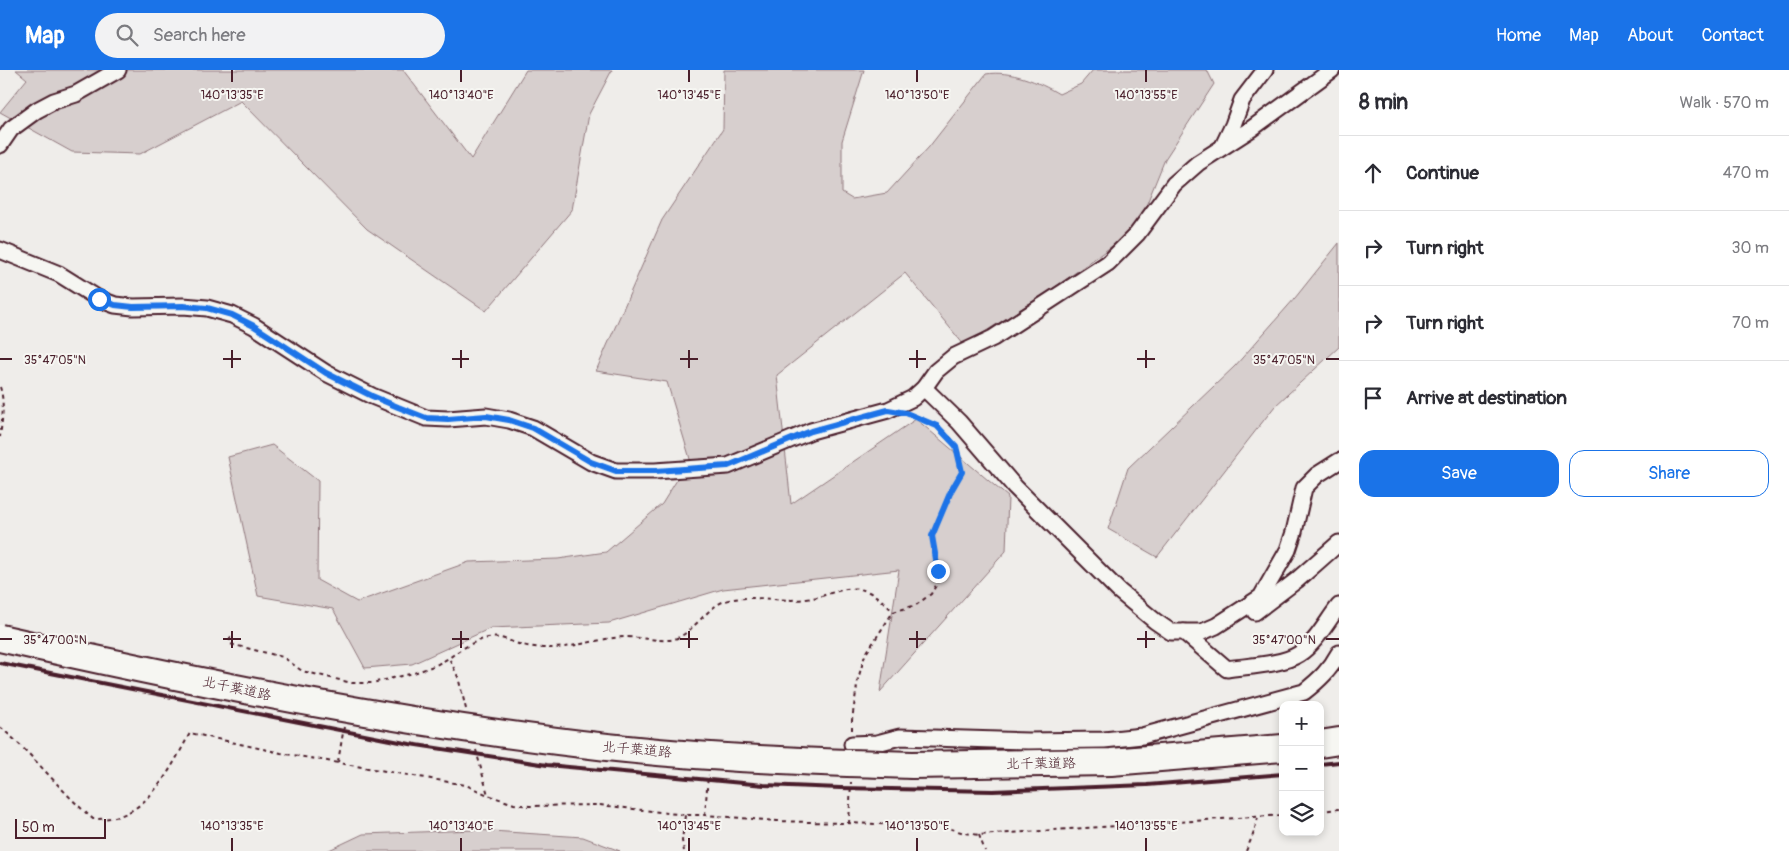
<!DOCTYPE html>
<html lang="en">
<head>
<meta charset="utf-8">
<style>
  :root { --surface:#fff; --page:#f2f2f3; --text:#2b2b33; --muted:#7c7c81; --line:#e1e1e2; --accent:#1a73e8 }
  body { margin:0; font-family:Pangolin,"Klee One",sans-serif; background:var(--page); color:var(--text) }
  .controls { position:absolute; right:15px; bottom:15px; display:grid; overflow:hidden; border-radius:10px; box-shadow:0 2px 8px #0003 }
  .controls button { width:45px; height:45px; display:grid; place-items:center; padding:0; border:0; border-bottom:1px solid var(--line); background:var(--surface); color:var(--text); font:25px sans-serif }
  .scale { position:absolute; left:15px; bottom:12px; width:91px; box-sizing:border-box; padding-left:5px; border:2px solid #4a1f2b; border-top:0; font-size:14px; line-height:18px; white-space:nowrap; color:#4a1f2b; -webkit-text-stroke:4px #f6f6f2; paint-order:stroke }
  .stop { position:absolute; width:15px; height:15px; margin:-11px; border:4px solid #1a73e8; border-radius:50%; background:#fff }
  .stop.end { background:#1a73e8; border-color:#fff; box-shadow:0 1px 5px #0008 }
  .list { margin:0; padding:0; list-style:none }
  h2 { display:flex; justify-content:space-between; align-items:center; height:65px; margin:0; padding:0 20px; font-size:21px }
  h2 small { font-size:16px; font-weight:400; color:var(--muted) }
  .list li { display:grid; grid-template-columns:32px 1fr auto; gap:15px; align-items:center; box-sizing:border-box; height:75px; padding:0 20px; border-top:1px solid var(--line) }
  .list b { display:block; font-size:19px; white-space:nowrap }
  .list em { font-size:16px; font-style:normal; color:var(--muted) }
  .actions { display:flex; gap:10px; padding:15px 20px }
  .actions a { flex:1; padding:11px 0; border:1px solid var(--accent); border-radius:15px; text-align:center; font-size:18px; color:var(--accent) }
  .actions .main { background:var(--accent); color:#fff }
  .icon { flex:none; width:28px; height:28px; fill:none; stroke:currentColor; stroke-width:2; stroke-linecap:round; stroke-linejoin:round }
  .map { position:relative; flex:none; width:1339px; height:781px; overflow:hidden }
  header { display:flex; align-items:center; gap:30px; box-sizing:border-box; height:70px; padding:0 25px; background:var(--accent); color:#fff }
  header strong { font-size:24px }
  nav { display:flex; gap:28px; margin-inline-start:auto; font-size:18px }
  .search { width:350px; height:45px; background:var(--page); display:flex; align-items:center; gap:12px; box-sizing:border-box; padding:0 18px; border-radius:28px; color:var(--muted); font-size:19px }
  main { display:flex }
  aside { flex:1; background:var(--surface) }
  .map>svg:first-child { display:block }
  .green { fill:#d7cfce; stroke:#90777c }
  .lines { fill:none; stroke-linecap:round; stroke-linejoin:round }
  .street-casing { stroke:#4a1f2b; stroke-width:19 }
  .highway-casing { stroke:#4a1f2b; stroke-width:30 }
  .path { stroke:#4a1f2b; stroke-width:2; stroke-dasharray:4 4; stroke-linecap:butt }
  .street { stroke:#f6f6f2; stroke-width:15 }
  .highway { stroke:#f6f6f2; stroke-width:26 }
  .rail { stroke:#4a1f2b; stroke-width:4 }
  .highway-bridge-casing { stroke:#4a1f2b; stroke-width:30; stroke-linecap:butt }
  .highway-bridge { stroke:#f6f6f2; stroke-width:26 }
  .route { stroke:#1a73e8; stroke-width:6 }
  .ticks { fill:none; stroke:#4a1f2b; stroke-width:2 }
  .labels { text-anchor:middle; stroke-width:4; stroke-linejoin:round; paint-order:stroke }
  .street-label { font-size:14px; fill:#4a1f2b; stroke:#f6f6f2 }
  .ticks-label { font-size:12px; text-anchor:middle; fill:#4a1f2b; stroke:#f6f6f2; stroke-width:4; stroke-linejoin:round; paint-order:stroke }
</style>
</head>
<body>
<header>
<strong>Map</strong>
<div class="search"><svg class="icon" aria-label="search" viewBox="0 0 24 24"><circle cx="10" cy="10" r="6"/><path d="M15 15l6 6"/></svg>Search here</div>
<nav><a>Home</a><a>Map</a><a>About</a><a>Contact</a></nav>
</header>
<main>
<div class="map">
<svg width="1339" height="781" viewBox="0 0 1339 781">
  <rect width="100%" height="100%" fill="#efedea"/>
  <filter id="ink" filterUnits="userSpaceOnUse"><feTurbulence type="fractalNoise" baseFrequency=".02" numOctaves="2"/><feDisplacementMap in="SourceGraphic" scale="10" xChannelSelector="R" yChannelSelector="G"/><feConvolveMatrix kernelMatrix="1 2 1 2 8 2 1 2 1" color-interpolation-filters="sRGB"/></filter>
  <g filter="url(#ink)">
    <g class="green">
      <path d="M16 0H403L471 89 526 0H612L589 44 572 140 486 241 367 159 241 31 140 84 72 82 0 42 27 9Z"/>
      <path d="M724 0H864L842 71V123L852 129 887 123 929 77 986 4C1010 0 1039 12 1059 24L1081 14 1093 0H1207L1214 14 1165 89 1137 158 1054 218 964 275 905 203 777 305 791 434 916 349 1008 427 1006 481 880 622 899 500 723 519 609 553 491 558 412 594 365 598 333 539 258 526 228 387 272 375 318 411 317 510 357 532 469 492 558 489 606 482 662 434 690 389 667 312 596 301 662 150 723 59Z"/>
      <path d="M1339 173V277L1275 336 1157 487 1108 459 1128 398 1235 296 1295 228Z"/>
      <path d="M476 760 583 767 620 781H327L363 764Z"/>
    </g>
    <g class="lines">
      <g class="street-casing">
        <g id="street">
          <path d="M0 75 11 59 37 40 54 31 76 24 118 0"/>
          <path d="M1223 76 1233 55 1242 30 1265 0"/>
          <path d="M0 180 59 204 99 229 115 235 133 237 183 236 207 238 232 245 254 256 326 303 372 326 426 348 448 349 486 346 509 350 533 358 591 392 616 401H655L728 396 811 361 888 340 913 328 924 318 936 301 953 287 993 268 1108 193 1137 164 1174 114 1198 93 1251 59 1332 0"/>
          <path d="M924 318 959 352 1015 417 1119 521 1155 551 1171 562H1202L1216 556 1261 527 1288 480 1294 462 1304 418 1317 405 1339 391"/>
          <path d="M1255 542 1297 510 1339 473"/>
          <path d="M1184 562 1227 599C1247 596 1282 595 1299 584 1316 573 1327 551 1339 536"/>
          <path d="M852 674 877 673 900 667 1028 671 1104 670 1142 666 1304 622C1319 610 1330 600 1339 583"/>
        </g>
      </g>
      <g class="highway-casing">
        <g id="highway">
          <path d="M1320 674 1339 671"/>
          <path d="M912 695 1111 692 1283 678"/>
        </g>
      </g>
      <g class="path">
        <path d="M0 317C5 332 2 351 0 367"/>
        <path d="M230 567V574L283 587 302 601 352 613H372L414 603 436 595 449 588"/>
        <path d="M466 639 458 607 449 588C464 577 482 565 501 568 509 570 516 574 523 575 531 577 541 578 549 578 575 578 599 568 624 567 639 567 655 571 670 570 690 568 706 537 725 531 754 523 783 534 812 528 827 526 843 516 860 519 873 522 885 532 893 542"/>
        <path d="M0 657C34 685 60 721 93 749 105 749 116 748 127 743 157 728 175 691 190 663L281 683 466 715 488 725"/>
        <path d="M852 660V650L858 609 865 585 893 542 916 535 931 524 939 510 932 466 951 421 962 402C960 394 960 382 955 375 945 358 927 351 910 344"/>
        <path d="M476 680 488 725 514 734 529 736 600 735 685 745H705L777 751 942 756 964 763 979 765 1283 745"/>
        <path d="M338 692 344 657"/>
        <path d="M1320 741 1339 739"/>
        <path d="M705 745 708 705"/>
        <path d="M849 754 851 712"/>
        <path d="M979 765 985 781"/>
        <path d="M684 781 682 771 685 745"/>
        <path d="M1246 781 1253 765 1258 748"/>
      </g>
      <use href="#street" class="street"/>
      <use href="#highway" class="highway"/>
      <g class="rail">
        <path d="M0 593 410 674 547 695 764 715 840 718 993 721 1147 715 1283 704"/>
        <path d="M1320 694 1339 692"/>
      </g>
      <g class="highway-bridge-casing">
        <path id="highway-bridge" d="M0 568C200 613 402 654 607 677 708 688 810 692 912 695"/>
      </g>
      <use href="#highway-bridge" class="highway-bridge"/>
    </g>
  </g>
  <g class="lines" filter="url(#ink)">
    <path class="route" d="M99 229 115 235 133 237 183 236 207 238 232 245 254 256 326 303 372 326 398 337 426 348 448 349 486 346 509 350 533 358 591 392 616 401H655L728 396 811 361 888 340 906 343 937 356 956 376 962 402 951 421 932 466 938 501"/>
  </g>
  <path class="ticks" d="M232 0V12M461 0V12M689 0V12M917 0V12M1146 0V12M232 280V298M461 280V298M689 280V298M917 280V298M1146 280V298M0 289H12M223 289H241M452 289H469M680 289H698M909 289H926M1137 289H1155M1326 289H1339M232 561V578M461 561V578M689 561V578M917 561V578M1146 561V578M0 569H12M223 569H241M452 569H469M680 569H698M909 569H926M1137 569H1155M1326 569H1339M232 768V781M461 768V781M689 768V781M917 768V781M1146 768V781"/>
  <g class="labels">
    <g class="street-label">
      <text transform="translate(237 618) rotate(12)" y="5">北千葉道路</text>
      <text transform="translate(637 679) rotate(5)" y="5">北千葉道路</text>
      <text transform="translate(1041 693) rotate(-1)" y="5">北千葉道路</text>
    </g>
  </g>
  <g class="ticks-label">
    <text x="232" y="29">140°13'35"E</text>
    <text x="461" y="29">140°13'40"E</text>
    <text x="689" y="29">140°13'45"E</text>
    <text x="917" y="29">140°13'50"E</text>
    <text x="1146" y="29">140°13'55"E</text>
    <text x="55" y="294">35°47'05"N</text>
    <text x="1284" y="294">35°47'05"N</text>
    <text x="55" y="574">35°47'00"N</text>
    <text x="1284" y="574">35°47'00"N</text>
    <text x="232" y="760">140°13'35"E</text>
    <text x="461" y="760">140°13'40"E</text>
    <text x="689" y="760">140°13'45"E</text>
    <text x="917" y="760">140°13'50"E</text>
    <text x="1146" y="760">140°13'55"E</text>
  </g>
</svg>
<div class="controls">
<button>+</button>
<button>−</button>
<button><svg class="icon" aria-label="layers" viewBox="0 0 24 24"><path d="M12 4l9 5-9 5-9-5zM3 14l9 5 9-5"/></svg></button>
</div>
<div class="scale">50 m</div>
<div class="stop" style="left:99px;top:229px"></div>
<div class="stop end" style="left:938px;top:501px"></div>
</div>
<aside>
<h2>8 min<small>Walk · 570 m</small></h2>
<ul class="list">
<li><svg class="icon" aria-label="ahead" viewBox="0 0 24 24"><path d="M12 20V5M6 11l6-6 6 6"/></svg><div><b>Continue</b></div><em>470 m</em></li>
<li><svg class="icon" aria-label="right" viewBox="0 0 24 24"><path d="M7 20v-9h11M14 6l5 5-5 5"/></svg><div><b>Turn right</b></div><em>30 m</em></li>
<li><svg class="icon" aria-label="right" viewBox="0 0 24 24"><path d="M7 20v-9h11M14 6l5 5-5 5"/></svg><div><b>Turn right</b></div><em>70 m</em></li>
<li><svg class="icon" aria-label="arrive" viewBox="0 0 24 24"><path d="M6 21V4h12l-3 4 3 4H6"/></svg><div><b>Arrive at destination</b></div></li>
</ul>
<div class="actions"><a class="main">Save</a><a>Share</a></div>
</aside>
</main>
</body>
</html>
